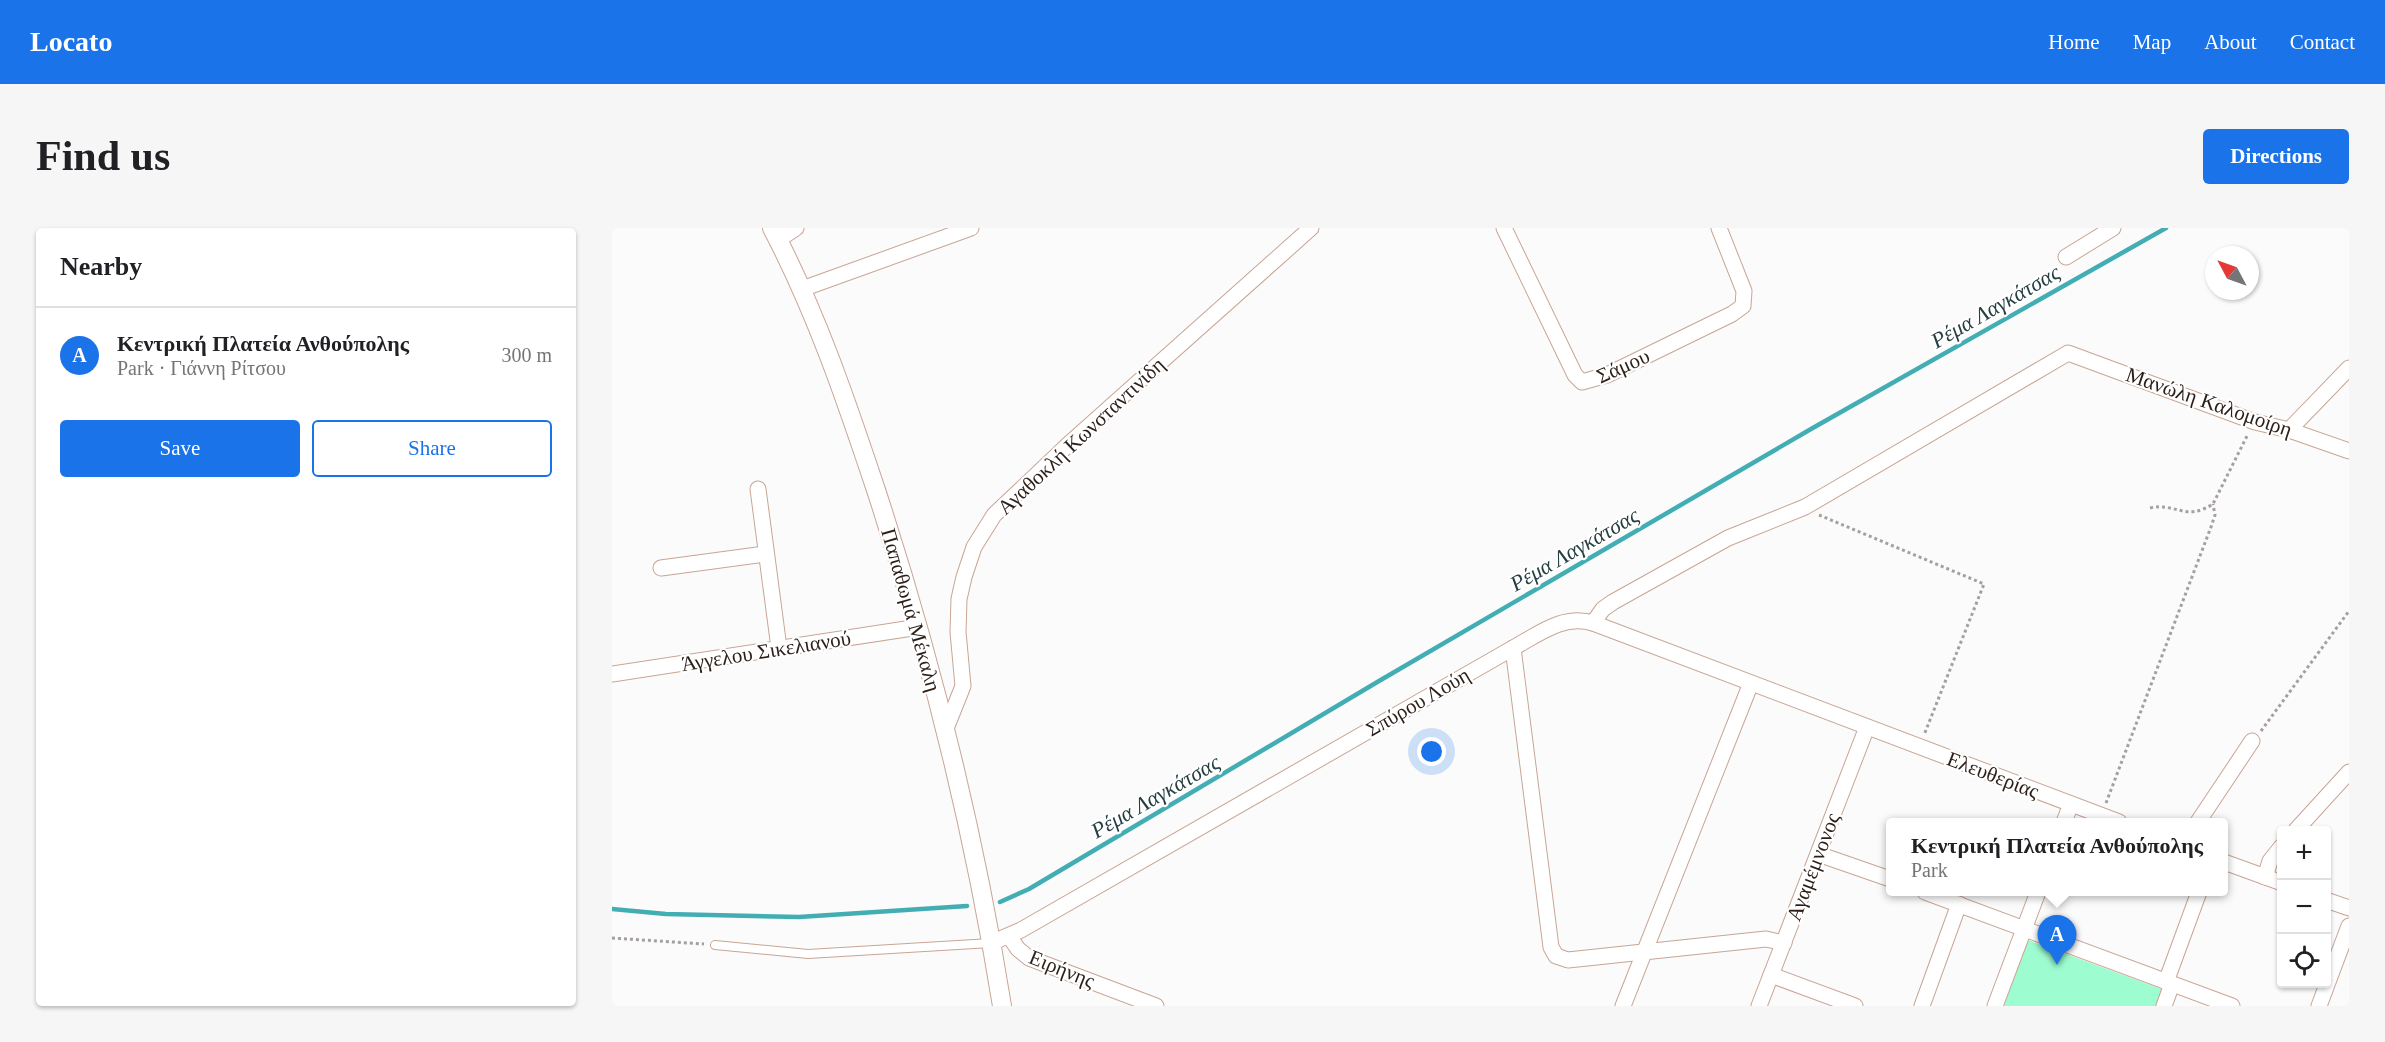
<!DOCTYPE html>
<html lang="en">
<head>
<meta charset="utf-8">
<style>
  :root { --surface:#fff; --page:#f6f6f6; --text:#202124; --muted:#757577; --line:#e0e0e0; --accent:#1a73e8 }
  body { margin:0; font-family:"Times New Roman",serif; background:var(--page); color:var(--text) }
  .controls { position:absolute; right:18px; bottom:18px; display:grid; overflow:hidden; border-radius:6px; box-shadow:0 2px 4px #0004 }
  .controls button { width:54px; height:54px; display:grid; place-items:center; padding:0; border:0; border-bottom:2px solid var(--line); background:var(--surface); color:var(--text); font:30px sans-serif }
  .compass { position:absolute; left:1593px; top:18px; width:54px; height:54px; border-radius:50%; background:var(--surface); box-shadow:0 2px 4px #0004; rotate:311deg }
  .you { position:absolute; left:820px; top:524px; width:21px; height:21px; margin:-15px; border:4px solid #fff; border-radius:50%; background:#1a73e8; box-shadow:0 0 0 9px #1a73e833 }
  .badge { display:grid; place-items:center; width:39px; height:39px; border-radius:50%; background:var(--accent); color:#fff; font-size:20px; font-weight:700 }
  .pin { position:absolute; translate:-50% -50px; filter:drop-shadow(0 2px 3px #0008) }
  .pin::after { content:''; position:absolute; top:32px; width:21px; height:18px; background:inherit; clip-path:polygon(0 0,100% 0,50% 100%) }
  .popup { position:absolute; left:1274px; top:590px; width:342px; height:78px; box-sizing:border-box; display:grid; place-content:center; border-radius:6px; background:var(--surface); filter:drop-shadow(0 2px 4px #0005); font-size:20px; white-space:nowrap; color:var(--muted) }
  .popup b { font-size:22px; color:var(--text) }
  .popup::after { content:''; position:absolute; left:50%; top:100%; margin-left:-12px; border:12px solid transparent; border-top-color:var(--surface) }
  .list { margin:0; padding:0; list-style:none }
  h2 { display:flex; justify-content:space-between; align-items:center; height:78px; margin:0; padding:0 24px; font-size:26px }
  h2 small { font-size:20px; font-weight:400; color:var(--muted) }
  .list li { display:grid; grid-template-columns:39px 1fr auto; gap:18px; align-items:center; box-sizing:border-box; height:96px; padding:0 24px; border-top:2px solid var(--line) }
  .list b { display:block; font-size:22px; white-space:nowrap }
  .list p { margin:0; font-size:20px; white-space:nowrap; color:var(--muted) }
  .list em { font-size:20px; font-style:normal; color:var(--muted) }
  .actions { display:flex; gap:12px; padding:18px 24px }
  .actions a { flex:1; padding:14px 0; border:2px solid var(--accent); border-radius:6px; text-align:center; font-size:21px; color:var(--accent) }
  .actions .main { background:var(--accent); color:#fff }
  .icon { flex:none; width:33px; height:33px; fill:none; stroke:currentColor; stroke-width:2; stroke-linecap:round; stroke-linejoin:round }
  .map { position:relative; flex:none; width:1737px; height:778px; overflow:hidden; border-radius:6px }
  header { display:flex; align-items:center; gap:36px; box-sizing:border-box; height:84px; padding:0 30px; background:var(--accent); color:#fff }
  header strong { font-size:28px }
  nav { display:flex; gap:33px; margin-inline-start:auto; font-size:21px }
  .intro { display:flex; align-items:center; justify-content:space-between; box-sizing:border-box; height:144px; padding:0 36px }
  h1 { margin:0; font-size:42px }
  .button { padding:15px 27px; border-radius:6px; background:var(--accent); color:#fff; font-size:21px; font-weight:700 }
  main { display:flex; gap:36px; padding:0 36px }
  aside { flex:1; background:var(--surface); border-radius:6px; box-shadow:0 2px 4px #0004 }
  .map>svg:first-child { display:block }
  .green { fill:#9dfdd0 }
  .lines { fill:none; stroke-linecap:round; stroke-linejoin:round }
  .stream { stroke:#42aeb4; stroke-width:4.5 }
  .service-casing { stroke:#c8a594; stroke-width:10 }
  .minor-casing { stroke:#c8a594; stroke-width:17 }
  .tertiary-casing { stroke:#c8a594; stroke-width:20 }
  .path { stroke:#a5a09e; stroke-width:3; stroke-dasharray:3 3; stroke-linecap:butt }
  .service { stroke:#fff; stroke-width:8 }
  .minor { stroke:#fff; stroke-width:15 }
  .tertiary { stroke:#fff; stroke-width:18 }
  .labels { text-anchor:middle; stroke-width:4.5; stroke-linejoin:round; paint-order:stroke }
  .street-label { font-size:21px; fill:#2c1f19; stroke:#fff }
  .water-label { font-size:22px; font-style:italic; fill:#263f40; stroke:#fff }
</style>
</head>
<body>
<header>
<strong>Locato</strong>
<nav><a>Home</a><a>Map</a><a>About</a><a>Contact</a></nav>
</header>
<div class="intro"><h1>Find us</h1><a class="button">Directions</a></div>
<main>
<aside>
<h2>Nearby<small></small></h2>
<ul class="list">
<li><span class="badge">A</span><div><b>Κεντρική Πλατεία Ανθούπολης</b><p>Park · Γιάννη Ρίτσου</p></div><em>300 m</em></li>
</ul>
<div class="actions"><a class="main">Save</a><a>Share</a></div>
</aside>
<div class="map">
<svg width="1737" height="778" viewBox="0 0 1737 778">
  <rect width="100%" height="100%" fill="#fbfbfb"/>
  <path class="green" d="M1416 712 1552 762 1546 778H1392Z"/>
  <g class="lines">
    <g class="stream">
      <path d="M388 674 417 661 767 453 1199 201 1554 0"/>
      <path d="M0 681 54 686 187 689 355 678"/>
    </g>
    <g class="service-casing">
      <path id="service" d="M103 717 196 726 379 715"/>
    </g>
    <g class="minor-casing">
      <g id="minor">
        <path d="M892 0 963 147 970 154 995 147 1120 86 1131 78 1132 63 1107 0"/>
        <path d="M166 12 184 0"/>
        <path d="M1454 29 1501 0"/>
        <path d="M190 61 359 0"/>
        <path d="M1677 202 1737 140"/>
        <path d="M146 261 167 420"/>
        <path d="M49 340 153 326"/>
        <path d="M981 395 991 381 1001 374 1116 310 1193 279 1456 125 1643 194 1677 202 1737 223"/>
        <path d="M901 420 939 719 944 728 956 732 1154 711 1172 715"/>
        <path d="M0 446 307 399"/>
        <path d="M333 503 351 458 346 404 347 371 352 349 362 319 382 287 459 214 699 0"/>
        <path d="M1452 594 1459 576"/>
        <path d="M1586 594 1640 513"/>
        <path d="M1684 602 1737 544"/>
        <path d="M1206 626 1278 651"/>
        <path d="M1612 634 1670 655"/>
        <path d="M1653 649 1658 633 1670 618"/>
        <path d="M1313 664 1620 778"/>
        <path d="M1714 672 1737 680"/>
        <path d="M397 708 406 721 417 730 544 778"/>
        <path d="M379 715 409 702 901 420C927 406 951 386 981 395L1507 594"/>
        <path d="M1159 747 1243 778"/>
        <path d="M1554 754 1587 664"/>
        <path d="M1011 778 1139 455"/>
        <path d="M1147 778 1255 499"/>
        <path d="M1310 778 1347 676"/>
        <path d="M1383 778 1426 664"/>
        <path d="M1552 778 1560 756"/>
        <path d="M1707 778 1737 698"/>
      </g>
    </g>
    <g class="tertiary-casing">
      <path id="tertiary" d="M160 0C204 84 234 172 264 262 319 430 362 603 390 778"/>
    </g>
    <g class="path">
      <path d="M1538 280C1563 274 1573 294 1601 276L1636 206"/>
      <path d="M1207 287 1372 356 1312 507"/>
      <path d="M1649 503 1737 383"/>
      <path d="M1494 575 1599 299 1603 287 1601 276"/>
      <path d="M0 710 92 716"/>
    </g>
    <use href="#service" class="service"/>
    <use href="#minor" class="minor"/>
    <use href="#tertiary" class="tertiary"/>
  </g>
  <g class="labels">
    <g class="street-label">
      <text transform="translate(1011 138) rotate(-24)" y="7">Σάμου</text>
      <text transform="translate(1597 174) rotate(19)" y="7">Μανώλη Καλομοίρη</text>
      <text transform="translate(469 208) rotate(-43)" y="7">Αγαθοκλή Κωνσταντινίδη</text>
      <text transform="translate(299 382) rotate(74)" y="7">Παπαθωμά Μέκαλη</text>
      <text transform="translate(154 423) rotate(-9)" y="7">Άγγελου Σικελιανού</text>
      <text transform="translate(806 474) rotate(-30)" y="7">Σπύρου Λούη</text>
      <text transform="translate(1381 547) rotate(21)" y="7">Ελευθερίας</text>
      <text transform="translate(1201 639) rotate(-69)" y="7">Αγαμέμνονoς</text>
      <text transform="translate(450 741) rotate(22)" y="7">Ειρήνης</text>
    </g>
    <g class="water-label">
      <text transform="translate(1383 78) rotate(-30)" y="8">Ρέμα Λαγκάτσας</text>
      <text transform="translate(962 321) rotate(-30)" y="8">Ρέμα Λαγκάτσας</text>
      <text transform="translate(543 568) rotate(-30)" y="8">Ρέμα Λαγκάτσας</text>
    </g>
  </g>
</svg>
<div class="controls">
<button>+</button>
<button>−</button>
<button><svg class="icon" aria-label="locate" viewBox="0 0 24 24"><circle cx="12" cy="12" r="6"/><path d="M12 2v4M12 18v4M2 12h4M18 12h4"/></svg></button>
</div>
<svg class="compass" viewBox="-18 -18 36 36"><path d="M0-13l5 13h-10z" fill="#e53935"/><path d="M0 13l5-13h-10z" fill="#757577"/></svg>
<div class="you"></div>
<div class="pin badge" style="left:1445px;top:737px">A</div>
<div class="popup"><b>Κεντρική Πλατεία Ανθούπολης</b>Park</div>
</div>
</main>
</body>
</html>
